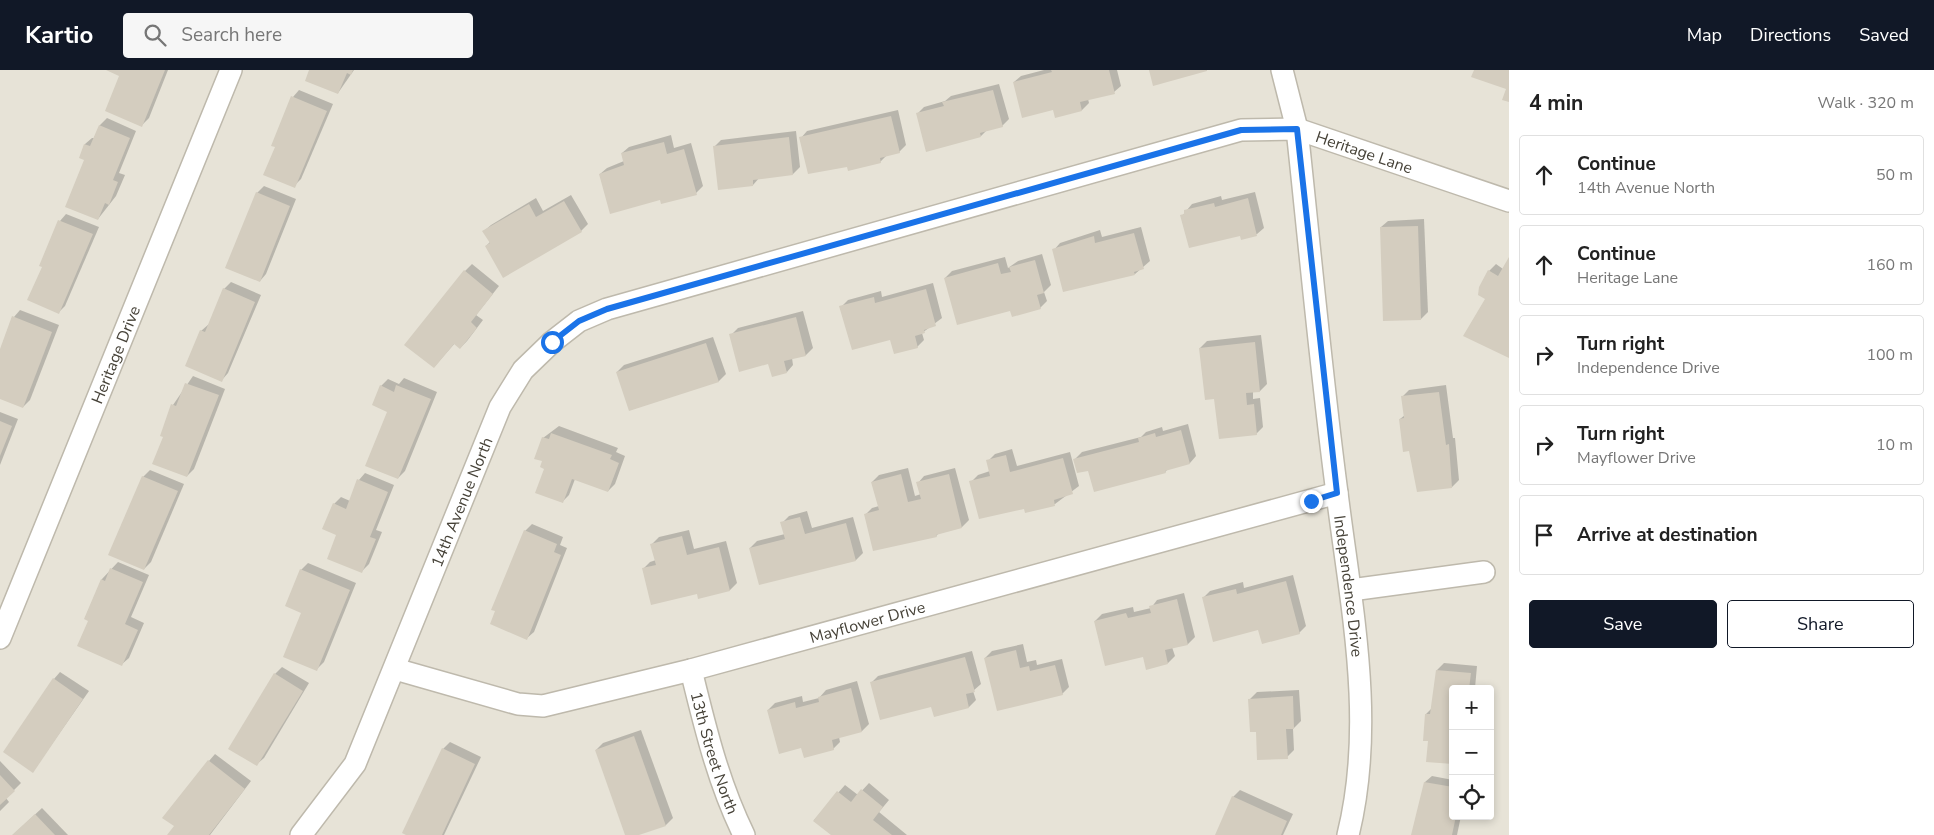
<!DOCTYPE html>
<html lang="en">
<head>
<meta charset="utf-8">
<style>
  :root { --surface:#fff; --page:#f6f6f6; --text:#222; --muted:#767676; --line:#e0e0e0; --accent:#111827 }
  body { margin:0; font-family:"Nunito Sans",sans-serif; background:var(--page); color:var(--text) }
  .controls { position:absolute; right:15px; bottom:15px; display:grid; overflow:hidden; border-radius:5px; box-shadow:0 2px 8px #0003 }
  .controls button { width:45px; height:45px; display:grid; place-items:center; padding:0; border:0; border-bottom:1px solid var(--line); background:var(--surface); color:var(--text); font:25px sans-serif }
  .stop { position:absolute; width:15px; height:15px; margin:-11px; border:4px solid #1a73e8; border-radius:50%; background:#fff }
  .stop.end { background:#1a73e8; border-color:#fff; box-shadow:0 1px 5px #0008 }
  .list { margin:0; padding:0; list-style:none }
  h2 { display:flex; justify-content:space-between; align-items:center; height:65px; margin:0; padding:0 20px; font-size:21px }
  h2 small { font-size:16px; font-weight:400; color:var(--muted) }
  .list li { display:grid; grid-template-columns:32px 1fr auto; gap:15px; align-items:center; box-sizing:border-box; height:80px; margin:0 10px 10px; padding:0 10px; border:1px solid var(--line); border-radius:5px }
  .list b { display:block; font-size:19px; white-space:nowrap }
  .list p { margin:0; font-size:16px; white-space:nowrap; color:var(--muted) }
  .list em { font-size:16px; font-style:normal; color:var(--muted) }
  .actions { display:flex; gap:10px; padding:15px 20px }
  .actions a { flex:1; padding:11px 0; border:1px solid var(--accent); border-radius:5px; text-align:center; font-size:18px; color:var(--accent) }
  .actions .main { background:var(--accent); color:#fff }
  .icon { flex:none; width:28px; height:28px; fill:none; stroke:currentColor; stroke-width:2; stroke-linecap:round; stroke-linejoin:round }
  .map { position:relative; flex:none; width:1509px; height:765px; overflow:hidden }
  header { display:flex; align-items:center; gap:30px; box-sizing:border-box; height:70px; padding:0 25px; background:var(--accent); color:#fff }
  header strong { font-size:24px }
  nav { display:flex; gap:28px; margin-inline-start:auto; font-size:18px }
  .search { width:350px; height:45px; background:var(--page); display:flex; align-items:center; gap:12px; box-sizing:border-box; padding:0 18px; border-radius:5px; color:var(--muted); font-size:19px }
  main { display:flex }
  aside { flex:1; background:var(--surface) }
  .map>svg:first-child { display:block }
  .residential { fill:#e7e3d7; fill-rule:evenodd }
  .shadow { fill:#0003 }
  .building { fill:#d4cdbf }
  .lines { fill:none; stroke-linecap:round; stroke-linejoin:round }
  .street-casing { stroke:#beb9ac; stroke-width:24 }
  .street { stroke:#fff; stroke-width:21 }
  .route { stroke:#1a73e8; stroke-width:6 }
  .labels { text-anchor:middle; stroke-width:4; stroke-linejoin:round; paint-order:stroke }
  .street-label { font-size:16px; fill:#464238; stroke:#fff }
</style>
</head>
<body>
<header>
<strong>Kartio</strong>
<div class="search"><svg class="icon" aria-label="search" viewBox="0 0 24 24"><circle cx="10" cy="10" r="6"/><path d="M15 15l6 6"/></svg>Search here</div>
<nav><a>Map</a><a>Directions</a><a>Saved</a></nav>
</header>
<main>
<div class="map">
<svg width="1509" height="765" viewBox="0 0 1509 765">
  <rect width="100%" height="100%" fill="#f3f1e9"/>
  <path class="residential" d="M0 0H1509V765H0ZM1453 619H1490V746H1453Z"/>
  <g class="shadow">
    <path d="M109 0H168L149 48 142 55 121 5Z"/>
    <path d="M311 0H354L338 23Z"/>
    <path d="M1044 0H1117L1121 16 1114 22 1088 29 1089 33 1082 40 1054 39 1014 12 1021 6Z"/>
    <path d="M999 14 1009 49 1002 56 987 60 981 66 917 44 924 37 945 31 951 26Z"/>
    <path d="M299 20 333 34 301 109 294 116 276 77 293 27Z"/>
    <path d="M898 40 906 75 899 82 887 85 880 92 848 96 801 68 807 61Z"/>
    <path d="M107 48 136 61 119 103 125 105 116 126 98 149 86 89 80 87 85 74 92 68H94L100 55Z"/>
    <path d="M796 61 800 97 793 104 760 107 753 115 714 77 721 70Z"/>
    <path d="M671 65 674 78 691 73 703 116 696 123 661 129 600 104 607 98 624 91 622 83 629 77Z"/>
    <path d="M264 116 296 129 266 204 260 211 257 123Z"/>
    <path d="M1255 122 1264 158 1257 164 1242 168 1241 164 1182 146 1192 134 1221 126 1222 130Z"/>
    <path d="M571 125 588 154 581 161 486 176 490 172 484 161 491 155 536 128 543 141Z"/>
    <path d="M66 144 99 157 65 236 59 242 43 197 60 151Z"/>
    <path d="M1424 149 1428 242 1421 249 1381 157 1388 151Z"/>
    <path d="M1141 157 1150 191 1135 204 1054 180 1060 173 1100 160 1102 167Z"/>
    <path d="M1042 184 1051 215 1044 222 1047 231 1040 238 1011 239 945 208 952 201 1005 187 1008 198 1018 191Z"/>
    <path d="M1509 189V287L1465 265 1487 229 1489 201 1496 194 1503 199Z"/>
    <path d="M472 194 499 216 476 245 483 250 467 271 460 278 455 273 434 297 465 201Z"/>
    <path d="M231 212 261 225 228 303 222 310 201 261 209 254 224 219Z"/>
    <path d="M933 213 942 248 922 263 924 270 917 277 891 268 841 237 848 230 881 221 882 227Z"/>
    <path d="M20 240 59 255 30 330 23 337 0 328V283L14 247Z"/>
    <path d="M803 241 813 278 806 285 792 288 793 295 787 302 769 293 731 265 738 258Z"/>
    <path d="M1261 265 1267 314 1260 321H1253V329L1260 328 1263 357 1256 364 1215 328 1200 278 1207 271Z"/>
    <path d="M713 267 726 304 719 311 630 340 617 302 624 295Z"/>
    <path d="M193 306 225 319 194 399 187 406 164 366 173 335Z"/>
    <path d="M404 308 437 322 405 401 398 408 389 341 381 316 388 309 399 314Z"/>
    <path d="M1446 315 1453 368H1455L1459 410 1452 417 1410 380 1400 349 1405 345 1402 327 1409 320Z"/>
    <path d="M0 342 18 349 0 395Z"/>
    <path d="M1188 354 1196 386 1190 393 1168 399 1165 402 1089 399 1075 389 1082 382 1141 367 1146 362 1162 357 1163 361Z"/>
    <path d="M559 356 618 378 616 382 625 386 615 414 608 421 575 409 569 425 562 432 544 391 543 368Z"/>
    <path d="M1012 379 1017 396 1070 382 1079 416 1055 434 1024 438 971 412 978 405 990 401 988 391 995 384Z"/>
    <path d="M908 398 915 426 921 424 918 413 924 406 955 398 969 450 962 457 939 463 936 466 865 445 872 438 879 436 872 412 879 405Z"/>
    <path d="M150 400 184 414 151 492 144 499 143 407Z"/>
    <path d="M365 403 394 415 376 460 382 462 369 494 362 501 334 434 341 427 350 431 359 410Z"/>
    <path d="M807 441 812 458 853 447 863 483 856 490 750 478 757 471 785 464 782 453 789 446Z"/>
    <path d="M532 454 563 467 560 475 567 478 534 562 527 568 525 461Z"/>
    <path d="M689 460 694 479 726 471 737 513 730 520 699 528 698 522 643 499 650 492 656 490 652 474 659 467Z"/>
    <path d="M118 492 149 505 131 547 144 553 129 588 122 594 90 550 85 548 102 509Z"/>
    <path d="M308 493 356 513 324 592 317 599 303 542 301 500Z"/>
    <path d="M1293 505 1306 556 1299 563 1259 559 1203 528 1210 521 1243 512 1244 518Z"/>
    <path d="M1184 523 1195 567 1188 574 1172 577 1175 586 1168 593 1144 585 1095 551 1102 544 1133 537 1134 542 1151 538 1157 530Z"/>
    <path d="M1023 574 1027 592 1036 590 1037 595 1062 589 1069 617 1062 624 985 588 992 581Z"/>
    <path d="M972 581 981 614 973 621 976 630 969 637 935 646 932 635 871 613 878 606Z"/>
    <path d="M1444 593 1477 596 1475 618 1480 619H1453L1429 670 1426 644 1432 638 1437 600Z"/>
    <path d="M282 597 309 613 264 688 257 694 275 604Z"/>
    <path d="M60 602 89 621 33 701 54 609Z"/>
    <path d="M857 611 869 654 862 661 839 667 840 672 833 679 802 676 768 640 775 633 802 626 803 632 819 628 826 620Z"/>
    <path d="M1299 620 1301 651 1293 659 1294 680 1287 687 1257 660 1250 629 1257 622Z"/>
    <path d="M641 660 673 748 666 755 635 765H626L596 680 603 673Z"/>
    <path d="M450 672 481 687 444 765H409L443 679Z"/>
    <path d="M215 684 251 711 210 765H169L175 756 209 691Z"/>
    <path d="M0 691 21 713 6 728 9 732 0 741Z"/>
    <path d="M1432 706 1453 710V746H1461L1457 765H1413L1425 712Z"/>
    <path d="M869 713 889 730 879 742 907 765H832L814 750 845 715 858 725Z"/>
    <path d="M1240 720 1293 744 1283 765H1216L1233 727Z"/>
    <path d="M42 738 68 765H15L14 764Z"/>
  </g>
  <g class="building">
    <path d="M106 0H165L142 57 105 41 119 6Z"/>
    <path d="M309 0H353L351 5 347 3 338 24 305 11Z"/>
    <path d="M1051 0H1109L1115 24 1080 32 1082 41 1055 48 1053 40 1022 48 1013 12 1052 2Z"/>
    <path d="M1149 0H1207V1L1153 16Z"/>
    <path d="M1474 0H1509V32L1502 30 1506 19 1471 7Z"/>
    <path d="M993 20 1003 57 980 63 981 67 926 82 916 43 944 36 942 32Z"/>
    <path d="M291 26 327 41 295 118 263 105 275 77 271 76Z"/>
    <path d="M891 46 900 83 880 88 881 93 848 101 847 97 808 104 799 67Z"/>
    <path d="M99 55 130 68 113 110 118 112 109 135 105 133 98 150 65 137 84 90 79 88 84 74 90 76Z"/>
    <path d="M789 67 793 105 753 110V116L718 120 713 76Z"/>
    <path d="M664 72 667 84 684 79 697 125 661 134 660 130 610 144 599 104 624 95 621 83Z"/>
    <path d="M256 122 290 136 260 212 225 198Z"/>
    <path d="M1248 128 1257 166 1241 170 1240 166 1189 178 1180 145 1184 144V140L1214 133 1215 137Z"/>
    <path d="M564 131 582 162 503 208 485 176 490 173 482 161 529 134 536 147Z"/>
    <path d="M58 150 93 164 59 244 27 230 42 197 39 196Z"/>
    <path d="M1418 156 1421 250 1383 251 1380 157Z"/>
    <path d="M1134 163 1144 199 1134 202 1135 205 1063 222 1052 179 1094 166 1095 173Z"/>
    <path d="M1509 187V288L1463 266 1485 229 1478 225 1479 217 1488 200 1498 206Z"/>
    <path d="M1035 190 1044 223 1037 225 1041 239 1012 247 1010 241 957 255 944 208 998 193 1001 204 1011 202 1009 197Z"/>
    <path d="M464 200 493 224 471 252 477 258 460 279 454 274 434 298 404 275Z"/>
    <path d="M223 218 255 232 222 312 185 296 200 260 205 262Z"/>
    <path d="M926 219 936 256 924 260 925 263 915 266 918 278 894 284 890 270 852 280 839 236 874 227 875 233Z"/>
    <path d="M12 246 52 262 23 338 0 329V279Z"/>
    <path d="M796 247 806 286 784 291 787 303 772 307 768 294 739 302 729 264Z"/>
    <path d="M1255 272 1260 322 1246 323 1247 335 1254 334 1257 365 1219 369 1214 329 1205 330 1199 278Z"/>
    <path d="M706 273 719 312 629 341 616 302Z"/>
    <path d="M185 313 219 325 187 407 152 394 163 367 160 366 171 334 176 336Z"/>
    <path d="M380 315 394 322 396 315 431 329 398 409 365 396 387 342 372 335Z"/>
    <path d="M1439 322 1446 375 1449 374 1452 418 1417 422 1409 381 1403 382 1399 349 1404 348 1401 326Z"/>
    <path d="M0 351 12 356 0 386Z"/>
    <path d="M1181 360 1190 394 1165 401 1166 403 1094 422 1088 401 1077 403 1073 389 1139 372 1138 368 1155 363 1156 367Z"/>
    <path d="M551 363 612 385 610 389 619 393 608 422 572 409 563 433 535 423 544 399 540 397 542 391 534 389 542 367 549 369Z"/>
    <path d="M1006 385 1010 402 1063 388 1073 424 1054 430 1055 436 1025 443 1024 439 979 449 969 411 990 406 986 390Z"/>
    <path d="M901 404 908 432 921 429 916 412 949 404 962 458 936 465 937 467 873 481 864 444 879 440 871 412Z"/>
    <path d="M142 406 178 421 144 500 108 485Z"/>
    <path d="M357 409 388 422 370 467 376 469 362 503 327 489 336 465 322 459 333 433 346 439Z"/>
    <path d="M800 447 805 464 846 453 856 491 759 515 749 478 785 469 780 452Z"/>
    <path d="M524 460 557 474 554 482 561 485 527 570 490 554 495 541 491 540Z"/>
    <path d="M682 466 687 485 719 477 730 521 698 529 697 524 651 535 642 498 656 495 650 474Z"/>
    <path d="M110 498 143 512 125 554 138 560 122 596 77 576 88 551 84 549 101 509 105 511Z"/>
    <path d="M300 499 350 520 317 601 283 587 301 543 285 536Z"/>
    <path d="M1286 511 1300 564 1262 574 1258 560 1213 572 1202 527 1236 519 1237 524Z"/>
    <path d="M1177 529 1188 575 1165 580 1168 594 1146 600 1143 587 1105 596 1094 551 1126 543 1128 548 1151 543 1149 536Z"/>
    <path d="M1016 580 1020 598 1029 596 1030 601 1055 595 1063 625 997 641 984 588Z"/>
    <path d="M965 587 975 622 966 624 969 638 934 647 931 637 880 650 870 612Z"/>
    <path d="M1436 600 1471 603 1469 619H1453V694L1426 692 1428 671H1423L1425 644H1430Z"/>
    <path d="M274 603 303 621 257 696 228 679Z"/>
    <path d="M53 608 83 629 33 703 3 682Z"/>
    <path d="M851 618 862 662 832 670 834 680 804 688 801 678 779 684 767 640 795 632 796 638 819 632 818 627Z"/>
    <path d="M1293 626 1294 659H1286L1288 689 1257 690 1256 662H1250L1248 629Z"/>
    <path d="M634 666 666 756 639 765H625L595 680Z"/>
    <path d="M442 678 475 694 442 765H406L402 763Z"/>
    <path d="M208 690 245 719 209 765H167L174 756 162 748Z"/>
    <path d="M0 705 15 721 0 735Z"/>
    <path d="M1424 712 1453 717V746H1456L1452 765H1411Z"/>
    <path d="M861 719 883 737 873 750 892 765H831L813 751 837 721 851 732Z"/>
    <path d="M1232 726 1287 751 1281 765H1215Z"/>
    <path d="M35 744 55 765H12Z"/>
  </g>
  <g class="lines">
    <g class="street-casing">
      <g id="street">
        <path id="s1" d="M1282 0 1297 59C1310 180 1321 302 1337 423 1351 536 1376 652 1348 765"/>
        <path d="M1351 520 1484 502"/>
        <path id="s2" d="M0 568 231 0"/>
        <path id="s3" d="M395 599 518 634 543 636 691 600 1337 423"/>
        <path id="s4" d="M691 600C705 657 718 712 744 765"/>
        <path id="s5" d="M301 765 355 694 500 337 523 300 552 272 579 251 607 239 1241 60 1297 59 1509 131"/>
      </g>
    </g>
    <use href="#street" class="street"/>
  </g>
  <g class="lines">
    <path class="route" d="M552 272 579 251 607 239 1241 60 1297 59 1337 423 1311 431"/>
  </g>
  <g class="labels">
    <g class="street-label">
      <text dy="6" stroke="none"><textPath href="#s5" startOffset="1409">Heritage Lane</textPath></text>
      <text dy="6" stroke="none"><textPath href="#s2" startOffset="306">Heritage Drive</textPath></text>
      <text dy="6" stroke="none"><textPath href="#s5" startOffset="372">14th Avenue North</textPath></text>
      <text dy="6" stroke="none"><textPath href="#s1" startOffset="521">Independence Drive</textPath></text>
      <text dy="6" stroke="none"><textPath href="#s3" startOffset="488">Mayflower Drive</textPath></text>
      <text dy="6" stroke="none"><textPath href="#s4" startOffset="86">13th Street North</textPath></text>
    </g>
  </g>
</svg>
<div class="controls">
<button>+</button>
<button>−</button>
<button><svg class="icon" aria-label="locate" viewBox="0 0 24 24"><circle cx="12" cy="12" r="6"/><path d="M12 2v4M12 18v4M2 12h4M18 12h4"/></svg></button>
</div>
<div class="stop" style="left:552px;top:272px"></div>
<div class="stop end" style="left:1311px;top:431px"></div>
</div>
<aside>
<h2>4 min<small>Walk · 320 m</small></h2>
<ul class="list">
<li><svg class="icon" aria-label="ahead" viewBox="0 0 24 24"><path d="M12 20V5M6 11l6-6 6 6"/></svg><div><b>Continue</b><p>14th Avenue North</p></div><em>50 m</em></li>
<li><svg class="icon" aria-label="ahead" viewBox="0 0 24 24"><path d="M12 20V5M6 11l6-6 6 6"/></svg><div><b>Continue</b><p>Heritage Lane</p></div><em>160 m</em></li>
<li><svg class="icon" aria-label="right" viewBox="0 0 24 24"><path d="M7 20v-9h11M14 6l5 5-5 5"/></svg><div><b>Turn right</b><p>Independence Drive</p></div><em>100 m</em></li>
<li><svg class="icon" aria-label="right" viewBox="0 0 24 24"><path d="M7 20v-9h11M14 6l5 5-5 5"/></svg><div><b>Turn right</b><p>Mayflower Drive</p></div><em>10 m</em></li>
<li><svg class="icon" aria-label="arrive" viewBox="0 0 24 24"><path d="M6 21V4h12l-3 4 3 4H6"/></svg><div><b>Arrive at destination</b></div></li>
</ul>
<div class="actions"><a class="main">Save</a><a>Share</a></div>
</aside>
</main>
</body>
</html>
